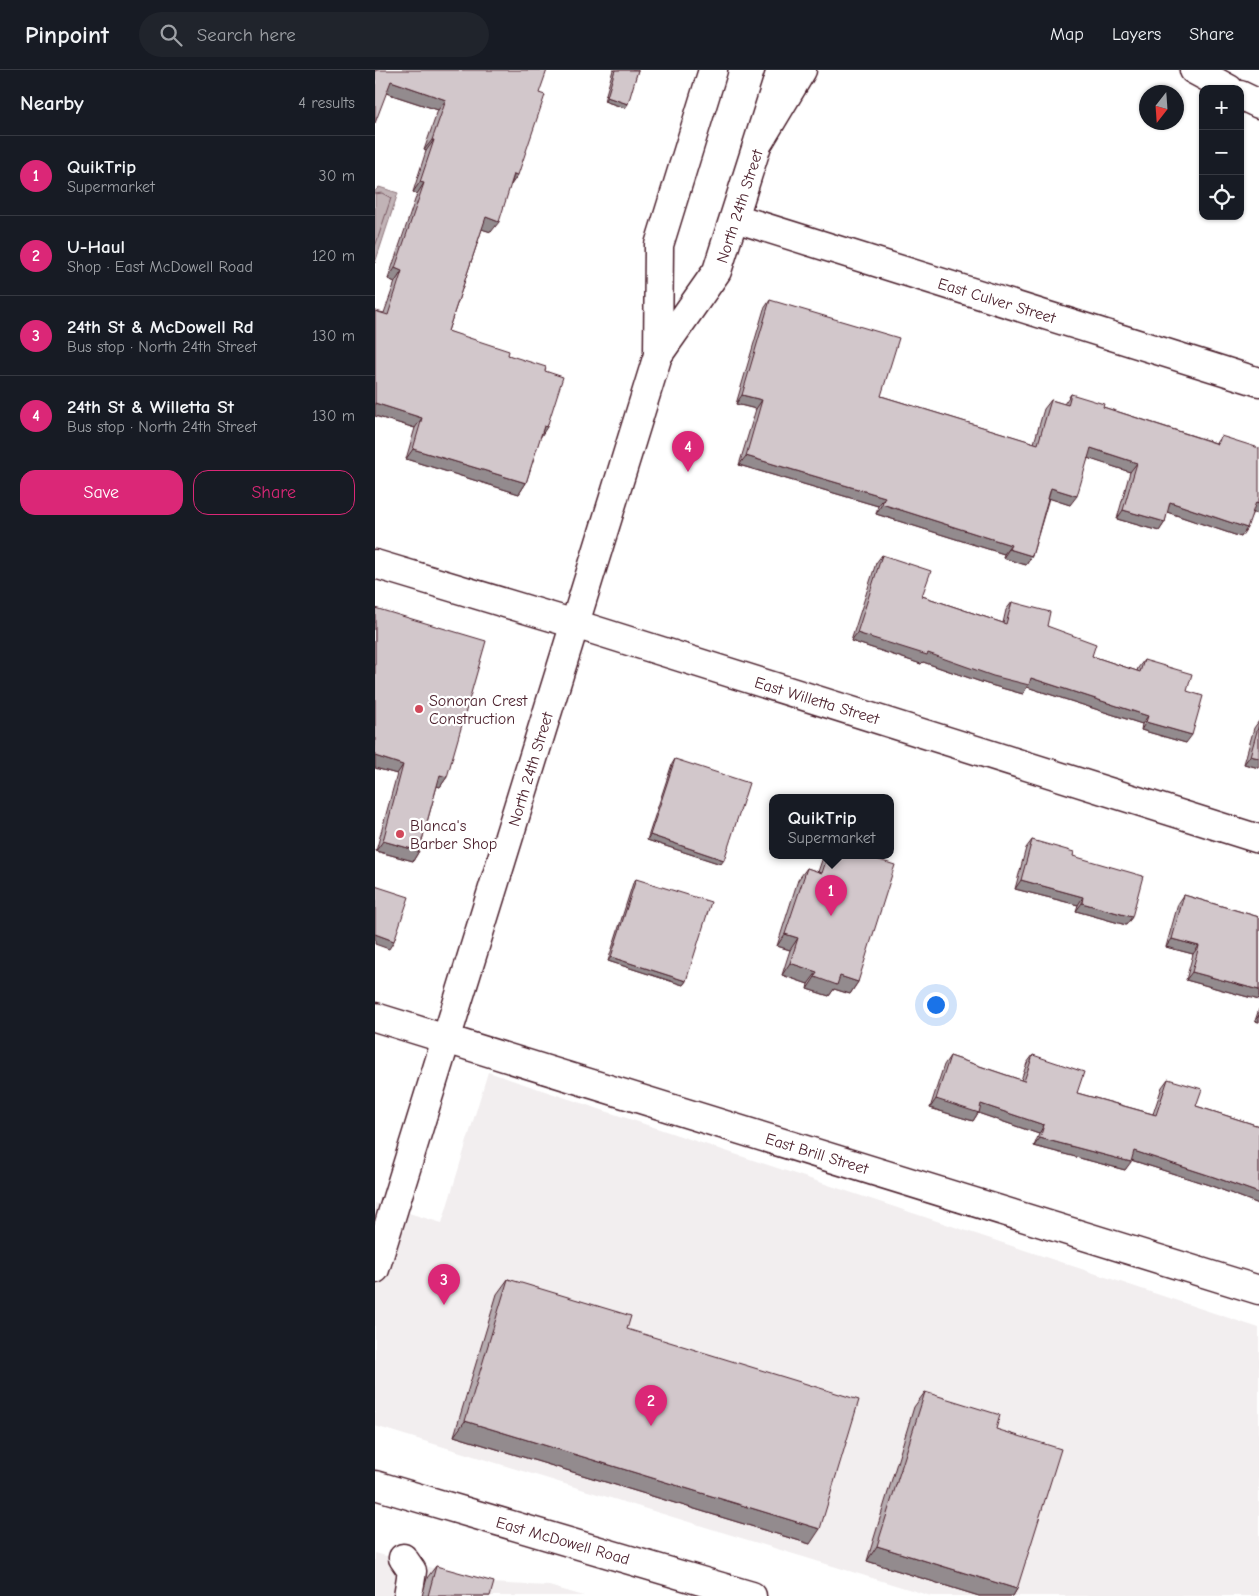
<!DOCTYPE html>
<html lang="en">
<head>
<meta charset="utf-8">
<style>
  :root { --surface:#171b24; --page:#20242c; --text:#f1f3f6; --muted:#9ea1a6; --line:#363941; --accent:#db2777 }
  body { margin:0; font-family:"Comic Neue",sans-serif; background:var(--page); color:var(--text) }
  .controls { position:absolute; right:15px; top:15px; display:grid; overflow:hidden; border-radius:10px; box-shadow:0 1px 4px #0004 }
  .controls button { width:45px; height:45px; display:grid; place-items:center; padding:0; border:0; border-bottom:1px solid var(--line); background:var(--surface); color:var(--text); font:25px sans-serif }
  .compass { position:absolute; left:764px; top:15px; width:45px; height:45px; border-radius:50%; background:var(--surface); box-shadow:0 1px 4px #0004; rotate:197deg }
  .you { position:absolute; left:560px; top:934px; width:18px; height:18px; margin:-12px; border:4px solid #fff; border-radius:50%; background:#1a73e8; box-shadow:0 0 0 8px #1a73e833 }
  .badge { display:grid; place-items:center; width:32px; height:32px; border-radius:50%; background:var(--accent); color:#fff; font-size:16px; font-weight:700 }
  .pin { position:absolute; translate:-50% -41px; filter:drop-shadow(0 1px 2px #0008) }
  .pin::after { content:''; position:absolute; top:26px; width:18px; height:15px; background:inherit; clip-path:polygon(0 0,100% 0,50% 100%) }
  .popup { position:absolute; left:394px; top:724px; width:125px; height:65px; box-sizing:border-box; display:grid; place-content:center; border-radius:10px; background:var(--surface); filter:drop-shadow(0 1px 4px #0005); font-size:16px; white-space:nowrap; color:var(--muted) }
  .popup b { font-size:19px; color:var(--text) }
  .popup::after { content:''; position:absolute; left:50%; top:100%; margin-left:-10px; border:10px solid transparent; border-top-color:var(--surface) }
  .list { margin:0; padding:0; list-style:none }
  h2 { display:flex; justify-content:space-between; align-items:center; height:65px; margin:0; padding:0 20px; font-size:21px }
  h2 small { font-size:16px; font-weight:400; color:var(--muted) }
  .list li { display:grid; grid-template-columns:32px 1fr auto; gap:15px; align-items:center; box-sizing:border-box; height:80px; padding:0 20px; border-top:1px solid var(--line) }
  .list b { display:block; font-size:19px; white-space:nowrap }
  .list p { margin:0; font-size:16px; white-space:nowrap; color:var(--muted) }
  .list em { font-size:16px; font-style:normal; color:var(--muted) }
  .actions { display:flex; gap:10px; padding:15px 20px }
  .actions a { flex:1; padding:11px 0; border:1px solid var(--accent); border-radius:15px; text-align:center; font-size:18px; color:var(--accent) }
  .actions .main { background:var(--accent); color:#fff }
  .icon { flex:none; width:28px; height:28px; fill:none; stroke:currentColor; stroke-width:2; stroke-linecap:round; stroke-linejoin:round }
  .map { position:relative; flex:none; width:884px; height:1526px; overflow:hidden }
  header { display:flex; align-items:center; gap:30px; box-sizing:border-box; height:70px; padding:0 25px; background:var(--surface); border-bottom:1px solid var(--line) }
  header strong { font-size:24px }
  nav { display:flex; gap:28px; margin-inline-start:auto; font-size:18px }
  .search { width:350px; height:45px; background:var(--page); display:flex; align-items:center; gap:12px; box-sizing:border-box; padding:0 18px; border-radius:28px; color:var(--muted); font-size:19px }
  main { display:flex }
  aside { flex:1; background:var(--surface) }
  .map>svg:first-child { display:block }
  .built { fill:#f2eeef }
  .water { fill:#c1b3b6; stroke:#91787e }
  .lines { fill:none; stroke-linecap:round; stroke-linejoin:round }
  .shore { stroke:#7a5a63; stroke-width:1 }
  .minor-casing { stroke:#4a1f2b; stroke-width:31 }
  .major-casing { stroke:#4a1f2b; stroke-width:31 }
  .highway-casing { stroke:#4a1f2b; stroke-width:31 }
  .minor { stroke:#fff; stroke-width:28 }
  .major { stroke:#fff; stroke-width:28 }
  .highway { stroke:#fff; stroke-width:28 }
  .wall { fill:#b5abaf; stroke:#4a1f2b }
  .shaded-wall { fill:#938b8e; stroke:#4a1f2b }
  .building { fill:#d2c7cb; stroke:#4a1f2b }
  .poi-dot { fill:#d1495b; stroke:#fff; stroke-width:2 }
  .labels { text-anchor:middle; stroke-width:4.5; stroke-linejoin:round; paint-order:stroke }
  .street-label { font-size:16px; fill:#4a1f2b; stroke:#fff }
  .poi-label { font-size:16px; fill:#4a1f2b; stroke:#fff; text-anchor:start }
</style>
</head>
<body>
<header>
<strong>Pinpoint</strong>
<div class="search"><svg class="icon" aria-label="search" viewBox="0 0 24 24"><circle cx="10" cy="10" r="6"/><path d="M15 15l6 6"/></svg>Search here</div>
<nav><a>Map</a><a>Layers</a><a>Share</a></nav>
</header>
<main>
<aside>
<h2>Nearby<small>4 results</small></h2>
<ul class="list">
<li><span class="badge">1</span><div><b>QuikTrip</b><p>Supermarket</p></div><em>30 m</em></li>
<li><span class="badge">2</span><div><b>U-Haul</b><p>Shop · East McDowell Road</p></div><em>120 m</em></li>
<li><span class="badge">3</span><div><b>24th St &amp; McDowell Rd</b><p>Bus stop · North 24th Street</p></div><em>130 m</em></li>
<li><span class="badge">4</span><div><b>24th St &amp; Willetta St</b><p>Bus stop · North 24th Street</p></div><em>130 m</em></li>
</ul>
<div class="actions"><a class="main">Save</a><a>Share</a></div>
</aside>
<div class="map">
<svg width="884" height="1526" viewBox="0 0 884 1526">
  <rect width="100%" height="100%" fill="#fff"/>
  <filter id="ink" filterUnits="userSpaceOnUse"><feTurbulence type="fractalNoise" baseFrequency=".02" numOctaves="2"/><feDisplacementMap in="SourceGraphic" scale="10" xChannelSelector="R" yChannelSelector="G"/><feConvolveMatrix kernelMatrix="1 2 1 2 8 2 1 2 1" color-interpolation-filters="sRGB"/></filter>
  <g filter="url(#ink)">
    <g class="built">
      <path d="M113 1002 884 1258V1526H556L0 1356V1133L67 1153Z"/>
      <path d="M0 1483 114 1513 174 1516 209 1526H0Z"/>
    </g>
    <path class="water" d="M4 117 23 123 0 193V121Z"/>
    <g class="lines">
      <path class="shore" d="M0 124 7 123 16 128 0 177"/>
      <g class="minor-casing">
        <g id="minor">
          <path d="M360 148 884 312"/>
          <path d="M0 494 200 554 884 769"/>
          <path d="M0 947 884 1220"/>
          <path d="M28 1488 37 1501 33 1526"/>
        </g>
      </g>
      <g class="major-casing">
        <g id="major">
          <path d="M283 285 342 201 406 0"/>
          <path d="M0 1199 283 285 284 175 338 0"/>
          <path d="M0 1415 377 1526"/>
        </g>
      </g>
      <g class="highway-casing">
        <g id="highway">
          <path d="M819 0 854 19"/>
          <path d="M865 25 884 34"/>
          <path d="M385 70 427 0"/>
        </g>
      </g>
      <use href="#minor" class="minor"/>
      <use href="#major" class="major"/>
      <use href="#highway" class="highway"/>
    </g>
    <g class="wall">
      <path d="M0 0 164 23 135 115 116 162 107 159 73 261 133 285 170 301 165 367 151 413 144 424 31 389 40 358 0 346V241L9 243 20 212 13 209 42 124 38 122 51 81 49 80 63 40 11 23Z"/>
      <path d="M238 0H263L250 38 229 31Z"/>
      <path d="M395 230 506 326 659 373 669 339 676 330 689 334 696 324 728 337 841 373 846 366 878 442 866 467 792 442 790 452 784 461 742 449 755 402 713 388 695 435 674 428 657 486 651 495 628 488 629 484 501 444 503 436 364 395 381 339 361 334 389 239Z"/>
      <path d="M507 485 547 526 628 553 631 540 637 532 672 556 717 586 762 601 763 598 769 590 812 621 811 673 766 660 767 654 652 617 648 624 612 614 548 592 546 594 476 571 501 493Z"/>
      <path d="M0 538 72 707 65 717 62 716 44 781 38 791 1 781 22 704 0 698Z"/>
      <path d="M884 651V698L869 694 879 658Z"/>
      <path d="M300 689 346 794 272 770 297 694Z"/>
      <path d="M657 770 698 786 757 847 751 855 701 841 703 835 640 819 651 778Z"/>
      <path d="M449 785H503L483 912 475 924 459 919 454 926 432 919 433 914 407 905 415 880 402 876 423 810 432 798 443 802 448 787Z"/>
      <path d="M261 809 311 911 308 915 233 891 258 813Z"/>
      <path d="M809 825 884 847V930L811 910 818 884 791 877 803 834Z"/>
      <path d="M884 939V952L880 951Z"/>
      <path d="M658 985 702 1023 778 1044 787 1017 793 1009 821 1036 884 1056V1134L834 1115 756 1090 750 1100 659 1076 664 1064 603 1043 598 1051 555 1038 569 995 575 986 646 1010 652 993Z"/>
      <path d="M133 1209 252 1259 435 1474 79 1366 122 1224Z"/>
      <path d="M550 1322 642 1519 638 1526H604L492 1491 539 1337Z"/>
      <path d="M61 1496 115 1526H47L52 1508Z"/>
    </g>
    <g class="shaded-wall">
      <path d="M16 11 71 30 63 40 8 22Z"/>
      <path d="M232 27 253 34 250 38 229 31Z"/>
      <path d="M57 70H59L51 81 49 80Z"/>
      <path d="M139 104 143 105 136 115Z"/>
      <path d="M45 112 49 113 42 124 38 122Z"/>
      <path d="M111 147 124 152 116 162 103 158Z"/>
      <path d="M20 198 27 201 20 212 13 209Z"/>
      <path d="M367 325 387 330 381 339 361 334Z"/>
      <path d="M0 333 47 348 40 358 0 346Z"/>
      <path d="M169 356 172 357 165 368Z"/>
      <path d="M716 378 762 393 755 402 709 387Z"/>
      <path d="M38 379 151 413 144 424 31 389Z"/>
      <path d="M371 386 510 427 503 436 364 395Z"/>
      <path d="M676 418 702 426 695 435 670 427Z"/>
      <path d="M795 432 872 458 866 467 789 441Z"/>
      <path d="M881 432 884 433V445L875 441Z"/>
      <path d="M507 434 636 475 629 484 501 444Z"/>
      <path d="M748 440 790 452 784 461 742 449Z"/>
      <path d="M634 479 657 486 651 495 628 488Z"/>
      <path d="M482 563 553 583 656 608 773 646 767 654 652 617 648 624 612 614 548 592 546 594 476 571Z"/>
      <path d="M771 652 817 665 811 673 766 660Z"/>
      <path d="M0 686 28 695 22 704 0 698Z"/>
      <path d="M875 686 884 688V698L869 694Z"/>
      <path d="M65 705 72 707 65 717 58 715Z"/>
      <path d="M275 765 349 790 346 794 272 770Z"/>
      <path d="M8 771 44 781 38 791 1 781Z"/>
      <path d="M646 810 708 827 703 835 640 819Z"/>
      <path d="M707 833 757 847 751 855 701 841Z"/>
      <path d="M0 864 19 871 14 879 0 874Z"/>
      <path d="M410 864 423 868 415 880 402 876Z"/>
      <path d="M797 869 824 876 818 884 791 877Z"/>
      <path d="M236 887 311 911 308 915 233 891Z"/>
      <path d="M415 893 442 902 433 914 407 905Z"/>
      <path d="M817 902 884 920V930L811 910Z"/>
      <path d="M465 906 483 912 475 924 459 919 454 926 432 919 440 907Z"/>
      <path d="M884 945V952L880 951Z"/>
      <path d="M561 1029 606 1034 669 1055 664 1064 603 1043 598 1051 555 1038Z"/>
      <path d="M665 1068 756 1092 750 1100 659 1076Z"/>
      <path d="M759 1081 839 1107 884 1123V1134L834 1115 753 1089Z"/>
      <path d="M90 1351 445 1459 435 1474 79 1366Z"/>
      <path d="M502 1476 642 1519 638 1526H604L492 1491Z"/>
    </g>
    <g class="building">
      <path d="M0 0H172L164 23 170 25 143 105 139 104 124 152 111 147 73 261 134 281 133 285 171 297 170 301 188 307 172 357 169 356 151 413 38 379 47 348 0 333V241L13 245 27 201 20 198 49 113 45 112 59 70H57L71 30 16 11 0 53Z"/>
      <path d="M240 0H263L253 34 232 27Z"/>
      <path d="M395 230 524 268 506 326 663 374 676 330 693 335 696 324 729 334 728 337 843 374 846 366 884 378V433L881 432 872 458 795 432 790 452 748 440 762 393 716 378 702 426 676 418 657 486 634 479 636 475 507 434 510 427 371 386 387 330 367 325Z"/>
      <path d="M507 485 556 501 547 526 631 554 637 532 675 542 672 556 721 574 717 586 765 602 769 590 817 604 812 621 828 626 817 665 771 652 773 646 656 608 654 615 618 606 553 583 552 585 482 563Z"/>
      <path d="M0 538 111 571 72 707 65 705 44 781 8 771 28 695 0 686Z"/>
      <path d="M884 654V688L875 686Z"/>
      <path d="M300 689 374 713 349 790 275 765Z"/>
      <path d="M657 770 699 782 698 786 768 806 757 847 707 833 708 827 646 810Z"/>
      <path d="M453 785H503L501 789 520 795 483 912 465 906 462 915 440 907 442 902 415 893 423 868 410 864 432 798 447 803Z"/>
      <path d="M261 809 336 832 311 911 236 887Z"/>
      <path d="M0 816 34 827 19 871 0 864Z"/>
      <path d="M809 825 884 847V920L817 902 824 876 797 869Z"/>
      <path d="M658 985 709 1002 702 1023 781 1045 793 1009 827 1019 821 1036 884 1056V1123L839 1107 759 1081 756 1092 665 1068 669 1055 606 1034 604 1043 561 1029 575 986 649 1011Z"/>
      <path d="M133 1209 256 1246 252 1259 484 1330 445 1459 90 1351Z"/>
      <path d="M550 1322 625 1345 621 1359 686 1379 642 1519 502 1476Z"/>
      <path d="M61 1496 119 1512 115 1526H53Z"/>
    </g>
  </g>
  <g class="poi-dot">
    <circle cx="44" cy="639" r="5"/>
    <circle cx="25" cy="764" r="5"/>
  </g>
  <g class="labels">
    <g class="street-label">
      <text transform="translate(364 136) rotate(-72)" y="6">North 24th Street</text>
      <text transform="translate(622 230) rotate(17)" y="6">East Culver Street</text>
      <text transform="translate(442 630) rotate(17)" y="6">East Willetta Street</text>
      <text transform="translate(155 699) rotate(-73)" y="6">North 24th Street</text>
      <text transform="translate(442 1083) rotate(17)" y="6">East Brill Street</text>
      <text transform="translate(188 1470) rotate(16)" y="6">East McDowell Road</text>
    </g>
    <g class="poi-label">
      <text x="54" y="636">Sonoran Crest<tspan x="54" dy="18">Construction</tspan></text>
      <text x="35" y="761">Blanca's<tspan x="35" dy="18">Barber Shop</tspan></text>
    </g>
  </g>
</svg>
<div class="controls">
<button>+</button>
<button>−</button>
<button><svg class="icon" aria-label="locate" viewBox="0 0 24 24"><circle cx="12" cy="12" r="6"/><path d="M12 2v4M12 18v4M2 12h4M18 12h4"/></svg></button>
</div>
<svg class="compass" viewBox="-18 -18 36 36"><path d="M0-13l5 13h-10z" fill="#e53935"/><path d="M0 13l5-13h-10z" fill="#9ea1a6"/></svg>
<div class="you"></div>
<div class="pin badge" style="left:456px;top:846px">1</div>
<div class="popup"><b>QuikTrip</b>Supermarket</div>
<div class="pin badge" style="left:276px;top:1356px">2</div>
<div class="pin badge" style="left:69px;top:1235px">3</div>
<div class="pin badge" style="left:313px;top:402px">4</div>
</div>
</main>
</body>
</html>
